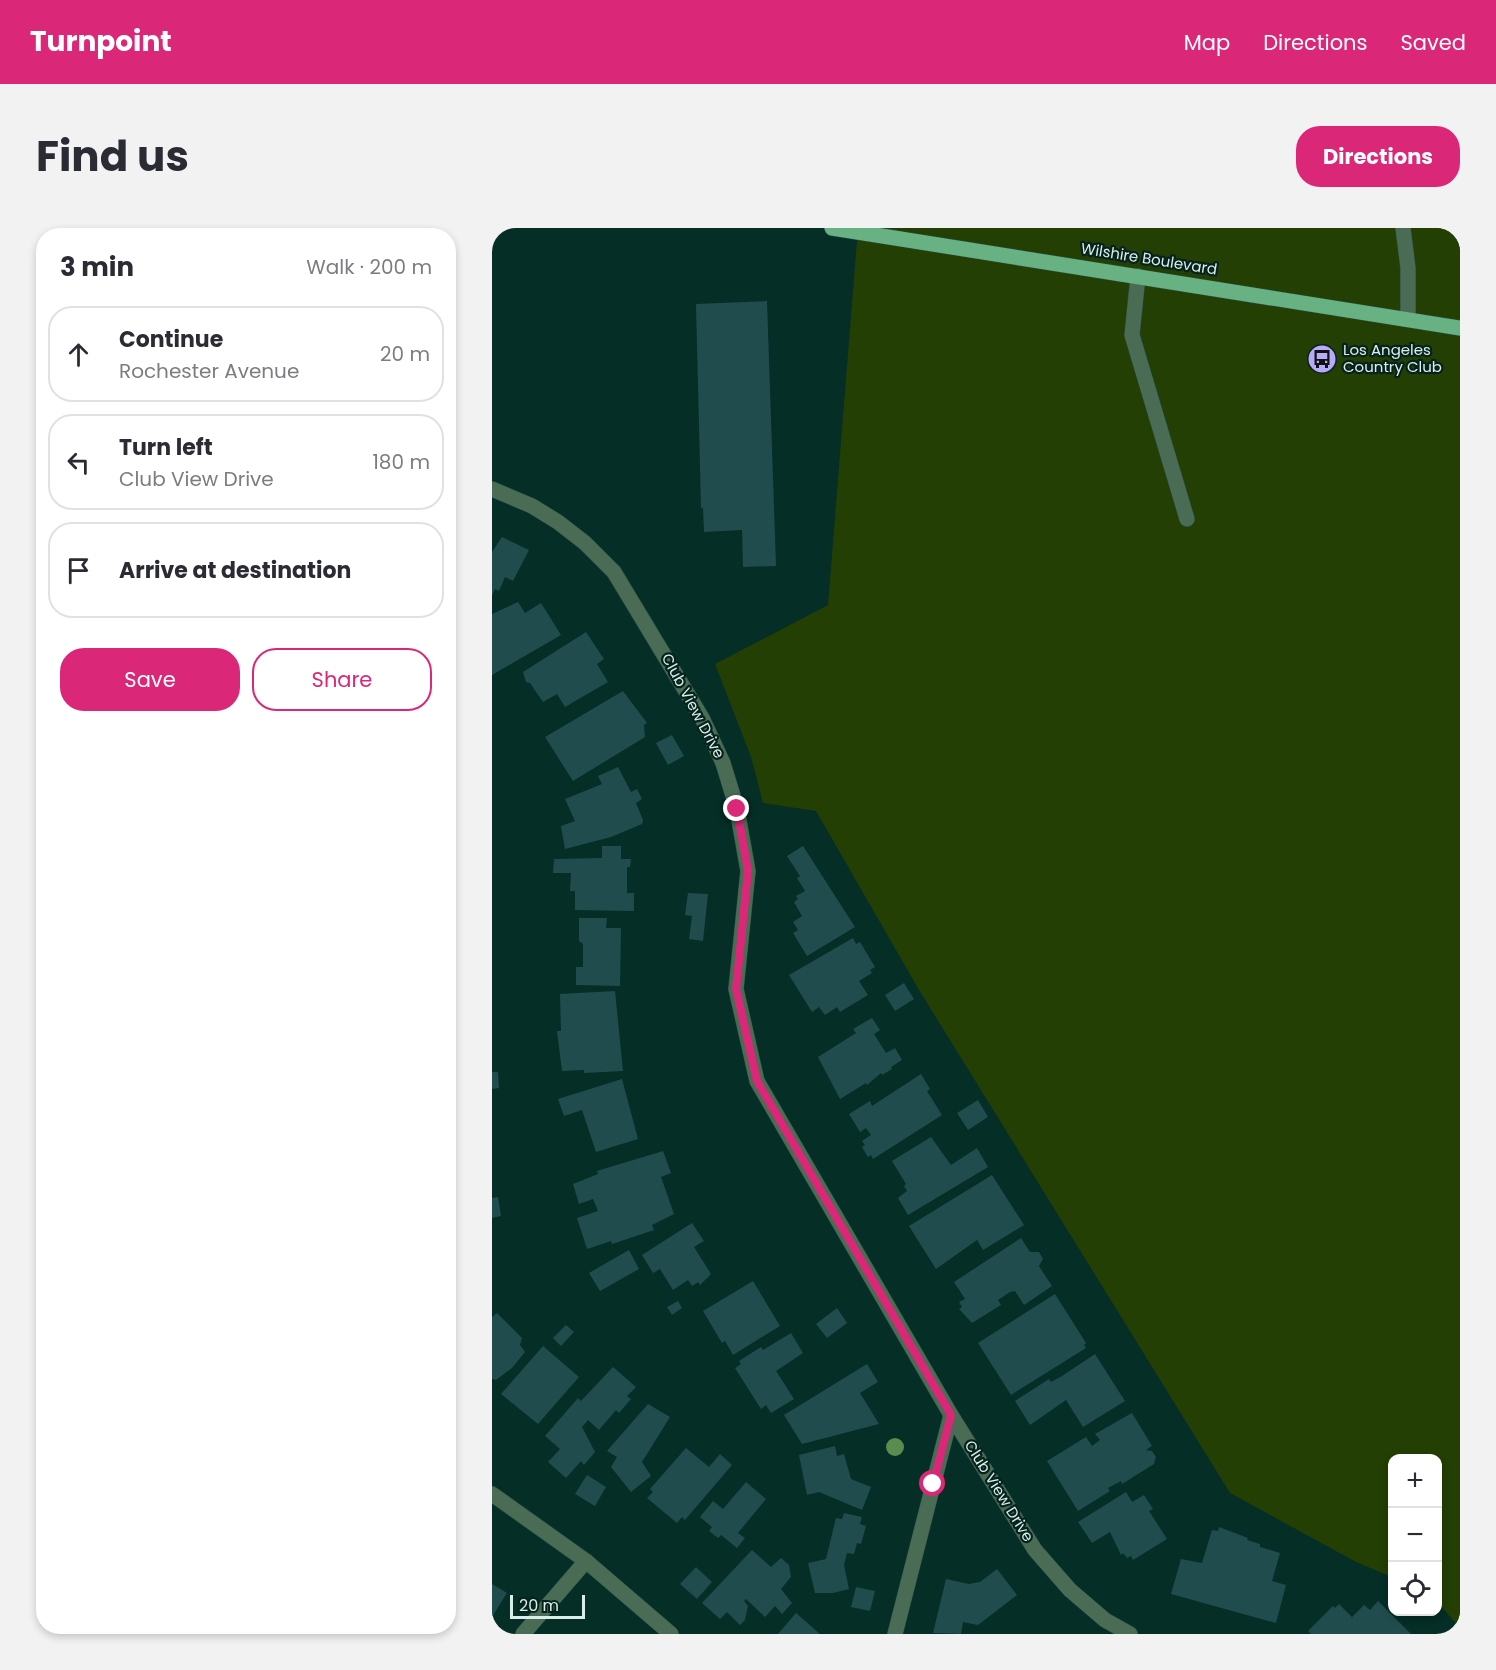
<!DOCTYPE html>
<html lang="en">
<head>
<meta charset="utf-8">
<style>
  :root { --surface:#fff; --page:#f2f2f3; --text:#2b2b33; --muted:#7c7c81; --line:#e1e1e2; --accent:#db2777 }
  body { margin:0; font-family:Poppins,sans-serif; background:var(--page); color:var(--text) }
  .controls { position:absolute; right:18px; bottom:18px; display:grid; overflow:hidden; border-radius:12px; box-shadow:0 3px 9px #0003 }
  .controls button { width:54px; height:54px; display:grid; place-items:center; padding:0; border:0; border-bottom:2px solid var(--line); background:var(--surface); color:var(--text); font:30px sans-serif }
  .scale { position:absolute; left:18px; bottom:15px; width:75px; box-sizing:border-box; padding-left:6px; border:3px solid #daeee9; border-top:0; font-size:16px; line-height:21px; white-space:nowrap; color:#daeee9; -webkit-text-stroke:4px #05221d; paint-order:stroke }
  .stop { position:absolute; width:18px; height:18px; margin:-14px; border:4px solid #db2777; border-radius:50%; background:#fff }
  .stop.end { background:#db2777; border-color:#fff; box-shadow:0 2px 6px #0008 }
  .list { margin:0; padding:0; list-style:none }
  h2 { display:flex; justify-content:space-between; align-items:center; height:78px; margin:0; padding:0 24px; font-size:26px }
  h2 small { font-size:20px; font-weight:400; color:var(--muted) }
  .list li { display:grid; grid-template-columns:39px 1fr auto; gap:18px; align-items:center; box-sizing:border-box; height:96px; margin:0 12px 12px; padding:0 12px; border:2px solid var(--line); border-radius:24px }
  .list b { display:block; font-size:22px; white-space:nowrap }
  .list p { margin:0; font-size:20px; white-space:nowrap; color:var(--muted) }
  .list em { font-size:20px; font-style:normal; color:var(--muted) }
  .actions { display:flex; gap:12px; padding:18px 24px }
  .actions a { flex:1; padding:14px 0; border:2px solid var(--accent); border-radius:24px; text-align:center; font-size:21px; color:var(--accent) }
  .actions .main { background:var(--accent); color:#fff }
  .icon { flex:none; width:33px; height:33px; fill:none; stroke:currentColor; stroke-width:2; stroke-linecap:round; stroke-linejoin:round }
  .map { position:relative; flex:none; width:968px; height:1406px; overflow:hidden; border-radius:24px }
  header { display:flex; align-items:center; gap:36px; box-sizing:border-box; height:84px; padding:0 30px; background:var(--accent); color:#fff }
  header strong { font-size:28px }
  nav { display:flex; gap:33px; margin-inline-start:auto; font-size:21px }
  .intro { display:flex; align-items:center; justify-content:space-between; box-sizing:border-box; height:144px; padding:0 36px }
  h1 { margin:0; font-size:42px }
  .button { padding:15px 27px; border-radius:24px; background:var(--accent); color:#fff; font-size:21px; font-weight:700 }
  main { display:flex; gap:36px; padding:0 36px }
  aside { flex:1; background:var(--surface); border-radius:24px; box-shadow:0 3px 9px #0003 }
  .map>svg:first-child { display:block }
  .green { fill:#233f03 }
  .building { fill:#214c4e }
  .lines { fill:none; stroke-linecap:round; stroke-linejoin:round }
  .minor-casing { stroke:#264d45; stroke-width:16 }
  .major-casing { stroke:#264d45; stroke-width:16 }
  .minor { stroke:#4a6c55; stroke-width:15 }
  .major { stroke:#68b182; stroke-width:15 }
  .tree { fill:#598c4e }
  .route { stroke:#db2777; stroke-width:8 }
  .labels { text-anchor:middle; stroke-width:4.5; stroke-linejoin:round; paint-order:stroke }
  .street-label { font-size:15px; fill:#daeee9; stroke:#05221d }
  .poi-label { font-size:15px; fill:#daeee9; stroke:#05221d; text-anchor:start }
</style>
</head>
<body>
<header>
<strong>Turnpoint</strong>
<nav><a>Map</a><a>Directions</a><a>Saved</a></nav>
</header>
<div class="intro"><h1>Find us</h1><a class="button">Directions</a></div>
<main>
<aside>
<h2>3 min<small>Walk · 200 m</small></h2>
<ul class="list">
<li><svg class="icon" aria-label="ahead" viewBox="0 0 24 24"><path d="M12 20V5M6 11l6-6 6 6"/></svg><div><b>Continue</b><p>Rochester Avenue</p></div><em>20 m</em></li>
<li><svg class="icon" aria-label="left" viewBox="0 0 24 24"><path d="M17 20v-9H6M10 6l-5 5 5 5"/></svg><div><b>Turn left</b><p>Club View Drive</p></div><em>180 m</em></li>
<li><svg class="icon" aria-label="arrive" viewBox="0 0 24 24"><path d="M6 21V4h12l-3 4 3 4H6"/></svg><div><b>Arrive at destination</b></div></li>
</ul>
<div class="actions"><a class="main">Save</a><a>Share</a></div>
</aside>
<div class="map">
<svg width="968" height="1406" viewBox="0 0 968 1406">
  <rect width="100%" height="100%" fill="#042e26"/>
  <path class="green" d="M366 0H968V1400L946 1375V1230H900V1349L864 1334 738 1265 427 762 324 583 271 575 259 529 223 436 336 377Z"/>
  <g class="building">
    <path d="M275 73 284 338 251 339 250 302 212 304 211 280H209L204 76Z"/>
    <path d="M10 309 37 322 21 353 13 349 7 363 3 361 0 368V324Z"/>
    <path d="M26 374 33 385 49 375 69 407 0 447V386Z"/>
    <path d="M94 404 112 431 105 436 116 454 73 479 65 466 51 474 38 455 34 454 31 444Z"/>
    <path d="M131 463 155 495 152 497 153 509 81 553 53 509Z"/>
    <path d="M180 507 192 528 176 537 164 515Z"/>
    <path d="M126 539 139 564 145 561 150 571 144 575 151 592 150 596 119 609 73 621 69 598 83 593 73 571 110 556 106 548Z"/>
    <path d="M110 618H129V631H139L138 639H135V665H142V683L83 682V663H78L79 645H61L62 631 110 630Z"/>
    <path d="M311 618 363 699 315 728 301 705 306 702 301 694 310 688 302 674 306 671 304 668 313 663 305 650 308 648 295 628Z"/>
    <path d="M196 665 216 666 211 713 197 711 200 688 193 687Z"/>
    <path d="M87 690H115L114 700H129L128 758 84 757V739H91V716L87 713Z"/>
    <path d="M361 710 364 716 368 714 383 739 378 742 380 745 367 753 376 767 348 784 345 779 333 787 327 779 320 784 297 747Z"/>
    <path d="M412 755 422 771 403 783 393 767Z"/>
    <path d="M123 763 131 843 92 845V842L70 843 65 803H69L68 766Z"/>
    <path d="M380 790 388 802 382 806 394 825 403 820 410 832 399 839 400 841 390 847 389 845 375 857 374 855 348 871 326 829 364 805 361 801Z"/>
    <path d="M0 844H6L7 860 0 861Z"/>
    <path d="M429 846 438 861 435 863 450 887 381 931 379 927 376 929 370 919 373 917 370 913 379 907 374 900 368 904 357 886 378 873 380 878Z"/>
    <path d="M130 851 146 911 104 924 90 882 72 888 66 871Z"/>
    <path d="M486 872 496 889 476 902 465 885Z"/>
    <path d="M439 909 459 937 485 920 496 939 416 987 406 970 415 963 412 958 414 956 400 933Z"/>
    <path d="M171 923 179 945 169 949 182 986 160 997 162 1002 120 1016 119 1013 95 1021 85 990 106 983 101 971 87 976 81 956 106 946 105 943Z"/>
    <path d="M500 947 532 997 491 1022 485 1012 444 1041 417 998Z"/>
    <path d="M6 969 9 988 0 990V970Z"/>
    <path d="M200 995 212 1013 202 1019 219 1046 208 1057 206 1054 200 1058 196 1052 181 1062 168 1041 161 1045 150 1027Z"/>
    <path d="M529 1010 538 1024H547L551 1031 547 1038 560 1058 532 1077 523 1063 518 1064 506 1072 509 1077 480 1095 467 1081 470 1079 467 1074 473 1071 462 1054Z"/>
    <path d="M137 1022 147 1041 108 1063 97 1045Z"/>
    <path d="M261 1053 288 1098 241 1127 233 1113 230 1115 211 1083Z"/>
    <path d="M563 1066 594 1115 592 1117 594 1120 519 1167 486 1115Z"/>
    <path d="M186 1073 190 1080 180 1087 175 1079Z"/>
    <path d="M345 1080 355 1095 335 1110 324 1096Z"/>
    <path d="M5 1085 30 1110 28 1117 33 1124 20 1140 4 1152 0 1151V1089Z"/>
    <path d="M74 1097 82 1104 69 1118 61 1110Z"/>
    <path d="M299 1105 311 1125 284 1143 302 1171 279 1185 274 1177 269 1181 243 1140 249 1136 247 1133 269 1119 271 1122Z"/>
    <path d="M51 1118 87 1149 46 1196 9 1166Z"/>
    <path d="M603 1126 633 1173 591 1199 574 1172 538 1197 523 1173 557 1151 559 1154 570 1148Z"/>
    <path d="M375 1136 386 1154 368 1165 387 1196 310 1216 292 1187Z"/>
    <path d="M121 1139 144 1159 135 1168 139 1171 127 1185 124 1182 107 1202 96 1192 90 1199 103 1224 92 1237 89 1233 74 1250 56 1234 68 1221 53 1208 86 1170 89 1173Z"/>
    <path d="M156 1176 178 1189 150 1234 159 1248 139 1264 119 1239 125 1229 115 1223Z"/>
    <path d="M640 1185 660 1218 654 1222 660 1223 664 1229 662 1236 630 1256 629 1253 616 1260 618 1263 586 1283 555 1233 594 1209 600 1218 608 1212 603 1206Z"/>
    <path d="M343 1218 345 1228 352 1226 359 1251 379 1259 370 1282 327 1264 315 1267 307 1227Z"/>
    <path d="M194 1220 217 1239 228 1226 240 1237 193 1292 190 1289 185 1295 155 1270 161 1264 158 1261Z"/>
    <path d="M95 1247 114 1259 103 1278 83 1266Z"/>
    <path d="M254 1254 274 1271 246 1305 253 1310 245 1320 229 1307 226 1310 217 1303 220 1299 208 1289 221 1273 231 1281Z"/>
    <path d="M634 1264 640 1274 652 1267 661 1281 657 1283 675 1311 641 1332 639 1328 635 1330 631 1325 629 1327 618 1304 600 1315 586 1294Z"/>
    <path d="M352 1285 370 1289 368 1296 374 1298 369 1316 365 1315 362 1326 355 1325 352 1337 357 1361 341 1365H323L316 1335 334 1331 344 1290 350 1291Z"/>
    <path d="M727 1299 756 1310 755 1312 768 1316V1319L788 1325 780 1353 794 1357 784 1395 679 1366 689 1331 710 1335 720 1302 726 1303Z"/>
    <path d="M260 1322 279 1339 289 1330 297 1337 299 1349 289 1361 300 1375 290 1386 283 1378 273 1389 254 1371 252 1373 256 1378 253 1392 248 1397 235 1384 228 1391 210 1375Z"/>
    <path d="M204 1339 220 1354 205 1371 188 1356Z"/>
    <path d="M505 1341 525 1367 486 1397 471 1394 469 1406 441 1405 454 1351 477 1356 488 1354Z"/>
    <path d="M0 1356 15 1365 0 1389Z"/>
    <path d="M364 1359 383 1363 378 1383 359 1379Z"/>
    <path d="M886 1373 919 1406H819L816 1403 841 1378 843 1380 847 1376 860 1389 872 1377 878 1382Z"/>
    <path d="M304 1385 328 1406H286Z"/>
  </g>
  <g class="lines">
    <g class="minor-casing">
      <g id="minor">
        <path d="M911 0 916 40V90"/>
        <path d="M646 48 640 107 695 291"/>
        <path d="M0 261 40 278 66 294 93 315 122 344 210 490 231 535 245 581 256 643 244 761 265 853 459 1187 543 1322 578 1362 613 1392 638 1406"/>
        <path d="M0 1266 94 1333 179 1406"/>
        <path d="M31 1406 94 1333"/>
        <path d="M403 1406 459 1187"/>
      </g>
    </g>
    <g class="major-casing">
      <path id="major" d="M340 0 968 100"/>
    </g>
    <use href="#minor" class="minor"/>
    <use href="#major" class="major"/>
  </g>
  <circle class="tree" cx="403" cy="1219" r="9"/>
  <g class="lines">
    <path class="route" d="M245 581 256 643 244 761 265 853 459 1187 441 1256"/>
  </g>
  <defs>
    <g id="bus-disc" transform="scale(1.5)"><circle r="9.5" fill="#b7abf8" stroke="#05221d"/><path d="M-5-6H5V4H4V6H2V4H-2V6H-4V4H-5ZM-3.5-4V0h7V-4ZM-3.5 1.2v1.5H-2V1.2ZM2 1.2v1.5H3.5V1.2Z" fill="#111"/></g>
  </defs>
  <g fill-rule="evenodd">
    <use href="#bus-disc" x="830" y="131"/>
  </g>
  <g class="labels">
    <g class="street-label">
      <text transform="translate(657 31) rotate(9)" y="5">Wilshire Boulevard</text>
      <text transform="translate(201 478) rotate(62)" y="5">Club View Drive</text>
      <text transform="translate(507 1263) rotate(58)" y="5">Club View Drive</text>
    </g>
    <g class="poi-label">
      <text x="851" y="127">Los Angeles<tspan x="851" dy="17">Country Club</tspan></text>
    </g>
  </g>
</svg>
<div class="controls">
<button>+</button>
<button>−</button>
<button><svg class="icon" aria-label="locate" viewBox="0 0 24 24"><circle cx="12" cy="12" r="6"/><path d="M12 2v4M12 18v4M2 12h4M18 12h4"/></svg></button>
</div>
<div class="scale">20 m</div>
<div class="stop" style="left:441px;top:1256px"></div>
<div class="stop end" style="left:245px;top:581px"></div>
</div>
</main>
</body>
</html>
